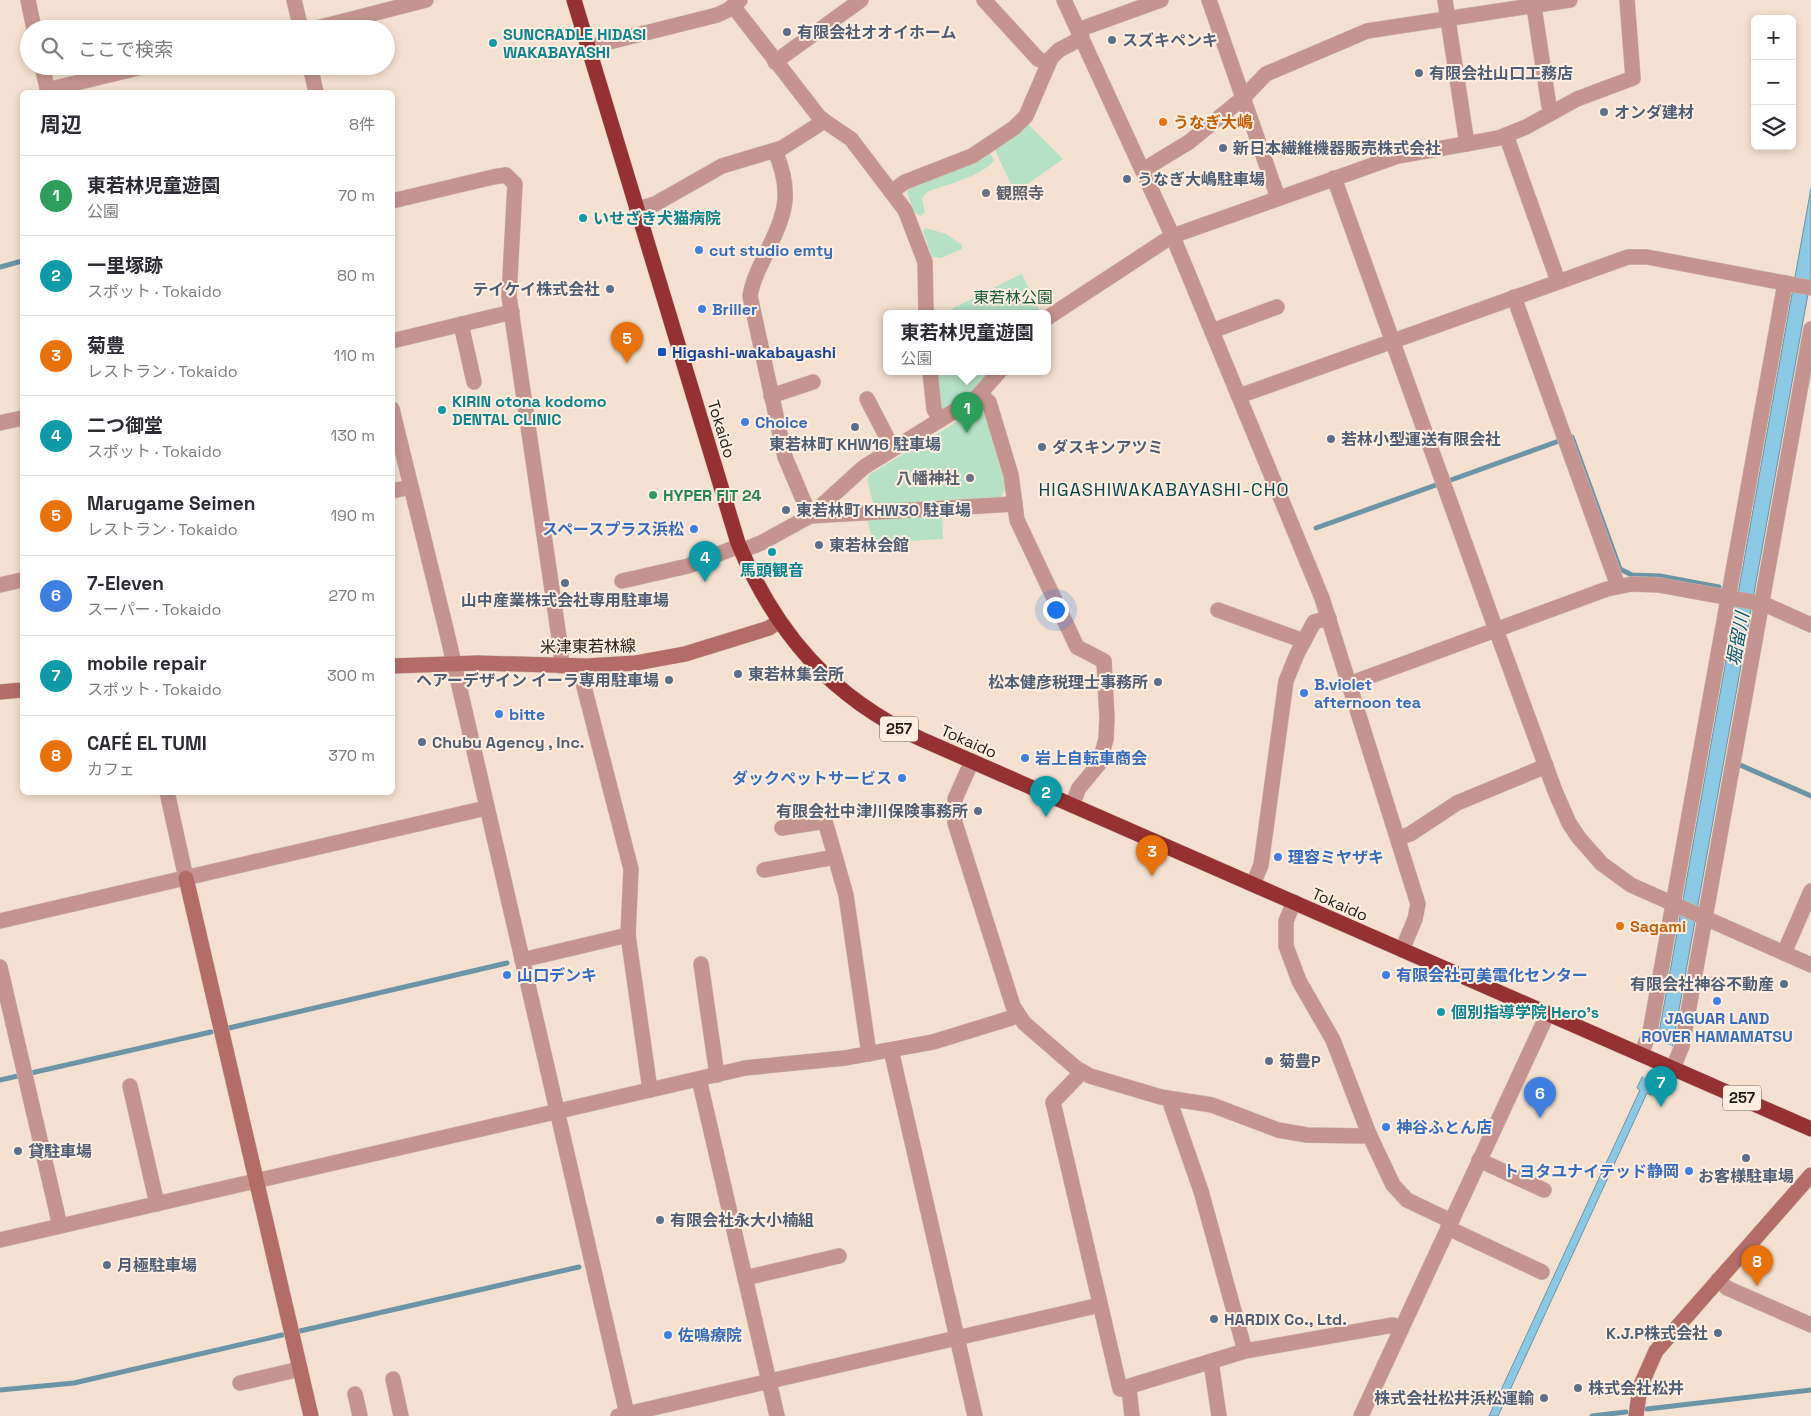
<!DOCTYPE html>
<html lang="ja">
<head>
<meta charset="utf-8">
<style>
  :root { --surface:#fff; --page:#f7f7f7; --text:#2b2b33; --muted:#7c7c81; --line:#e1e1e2; --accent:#0b8043 }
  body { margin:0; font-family:"Space Grotesk","Noto Sans JP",sans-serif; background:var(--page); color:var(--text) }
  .controls { position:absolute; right:15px; top:15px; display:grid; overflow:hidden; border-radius:8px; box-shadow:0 2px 8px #0003 }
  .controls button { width:45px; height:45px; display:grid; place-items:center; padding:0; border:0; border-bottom:1px solid var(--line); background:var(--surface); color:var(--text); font:25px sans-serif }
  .you { position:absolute; left:1055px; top:609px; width:18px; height:18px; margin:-12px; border:4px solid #fff; border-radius:50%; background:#1a73e8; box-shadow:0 0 0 8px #1a73e833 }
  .badge { display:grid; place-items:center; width:32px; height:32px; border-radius:50%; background:var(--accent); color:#fff; font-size:16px; font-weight:700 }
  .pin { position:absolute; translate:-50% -41px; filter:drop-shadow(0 1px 2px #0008) }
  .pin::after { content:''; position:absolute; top:26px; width:18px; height:15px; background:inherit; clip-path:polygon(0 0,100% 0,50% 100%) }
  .popup { position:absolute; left:883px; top:310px; width:168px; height:65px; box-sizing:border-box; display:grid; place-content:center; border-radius:8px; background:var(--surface); filter:drop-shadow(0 1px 4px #0005); font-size:16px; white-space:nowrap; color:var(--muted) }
  .popup b { font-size:19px; color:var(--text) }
  .popup::after { content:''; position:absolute; left:50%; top:100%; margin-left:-10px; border:10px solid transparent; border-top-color:var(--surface) }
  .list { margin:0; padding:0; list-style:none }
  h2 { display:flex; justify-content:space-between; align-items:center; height:65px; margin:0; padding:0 20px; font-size:21px }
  h2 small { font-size:16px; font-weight:400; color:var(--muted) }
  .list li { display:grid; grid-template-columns:32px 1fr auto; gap:15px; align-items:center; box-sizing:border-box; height:80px; padding:0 20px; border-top:1px solid var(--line) }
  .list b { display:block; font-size:19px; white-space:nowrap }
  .list p { margin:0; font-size:16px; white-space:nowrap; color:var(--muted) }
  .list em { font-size:16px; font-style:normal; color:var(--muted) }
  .icon { flex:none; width:28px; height:28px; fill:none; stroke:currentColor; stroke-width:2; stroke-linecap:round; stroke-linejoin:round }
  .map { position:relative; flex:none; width:1811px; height:1416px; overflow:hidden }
  .search { position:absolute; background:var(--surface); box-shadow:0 2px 8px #0003; left:20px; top:20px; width:375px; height:55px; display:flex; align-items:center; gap:12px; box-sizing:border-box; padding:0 18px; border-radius:28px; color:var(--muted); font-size:19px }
  .panel { position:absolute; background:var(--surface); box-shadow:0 2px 8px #0003; left:20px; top:90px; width:375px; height:705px; border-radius:8px }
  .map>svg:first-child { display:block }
  .green { fill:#b6e1c7 }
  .water { fill:#8ac8e4; stroke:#6b94a6 }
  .pier { fill:#f3e0d0 }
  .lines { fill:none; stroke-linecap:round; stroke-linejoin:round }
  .stream { stroke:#6b94a6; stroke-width:5 }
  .street-casing { stroke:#cdbdae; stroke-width:16 }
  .secondary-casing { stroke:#cdbdae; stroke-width:16 }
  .highway-casing { stroke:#cdbdae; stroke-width:16 }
  .street { stroke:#c69490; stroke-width:15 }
  .secondary { stroke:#b36c68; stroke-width:15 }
  .highway { stroke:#953132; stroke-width:15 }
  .service-dot { fill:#5c6f8a; stroke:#feeee1; stroke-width:2 }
  .culture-dot { fill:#0f9aa8; stroke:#feeee1; stroke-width:2 }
  .food-dot { fill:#e8710a; stroke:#feeee1; stroke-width:2 }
  .worship-dot { fill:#6b7280; stroke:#feeee1; stroke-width:2 }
  .shop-dot { fill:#3f7fe0; stroke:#feeee1; stroke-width:2 }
  .transit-dot { fill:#1a4fb4; stroke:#feeee1; stroke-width:2 }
  .leisure-dot { fill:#2e9e5b; stroke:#feeee1; stroke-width:2 }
  .labels { text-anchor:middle; stroke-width:4; stroke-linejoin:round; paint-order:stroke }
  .shield { fill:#feeee1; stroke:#645a52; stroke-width:1 }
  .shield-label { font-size:15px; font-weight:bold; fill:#221b15 }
  .service-label { font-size:16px; font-weight:bold; fill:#4e5e75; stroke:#feeee1; text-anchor:start }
  .culture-label { font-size:16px; font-weight:bold; fill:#0d838f; stroke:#feeee1; text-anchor:start }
  .food-label { font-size:16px; font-weight:bold; fill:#c56008; stroke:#feeee1; text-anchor:start }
  .worship-label { font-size:16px; font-weight:bold; fill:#5b616d; stroke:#feeee1; text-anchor:start }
  .shop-label { font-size:16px; font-weight:bold; fill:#366cbe; stroke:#feeee1; text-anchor:start }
  .park-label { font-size:16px; fill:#1c5d3e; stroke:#feeee1 }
  .transit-label { font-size:16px; font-weight:bold; fill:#164399; stroke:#feeee1; text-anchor:start }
  .street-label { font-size:16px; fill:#221b15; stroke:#feeee1 }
  .leisure-label { font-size:16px; font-weight:bold; fill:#27864d; stroke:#feeee1; text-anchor:start }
  .neighbourhood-label { font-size:18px; letter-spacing:1px; fill:#03444d; stroke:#feeee1 }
  .water-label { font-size:18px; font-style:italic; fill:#035a76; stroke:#feeee1 }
</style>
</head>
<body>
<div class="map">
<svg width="1811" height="1416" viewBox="0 0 1811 1416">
  <rect width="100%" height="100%" fill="#f3e0d0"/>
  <g class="green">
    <path d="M1027 123 1063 159 1015 193 994 148Z"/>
    <path d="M990 153 994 160C985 175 943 186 927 192L922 198 925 212 921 216 914 212 907 192 909 187Z"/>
    <path d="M926 228 946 234 962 245V249L941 258 932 257 923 231Z"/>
    <path d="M1022 274 1041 314H942L1015 277Z"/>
    <path d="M934 372H990L972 392 942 411Z"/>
    <path d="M977 410 982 411 985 415 1003 477 1005 488 1001 497 877 505 873 503 867 479 870 474Z"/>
    <path d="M942 515 943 539 873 543 867 519Z"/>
  </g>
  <path class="water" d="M1811 188V277L1672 1049 1651 1095 1647 1093 1498 1416H1489L1640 1090 1637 1088 1657 1044Z"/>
  <path class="pier" d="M1657 1040 1674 1047 1658 1083 1641 1076Z"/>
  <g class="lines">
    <g class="stream">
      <path d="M0 267 22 261"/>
      <path d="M1572 437 1620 569 1632 575 1660 576 1719 587"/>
      <path d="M1451 480 1559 441"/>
      <path d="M1316 528 1436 485"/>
      <path d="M1740 765 1811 796"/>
      <path d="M229 1028 507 963"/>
      <path d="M0 1080 211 1032"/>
      <path d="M300 1331 579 1267"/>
      <path d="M0 1390 74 1383 282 1335"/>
      <path d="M1647 1409 1811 1390"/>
      <path d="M1592 1416 1626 1412"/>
    </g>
    <g class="street-casing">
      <g id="street">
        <path d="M28 0 34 29"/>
        <path d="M294 0 301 29"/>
        <path d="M984 0 1038 59 1048 63"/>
        <path d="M1064 0 1173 237 1322 598 1418 904 1415 919 1402 950"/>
        <path d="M1209 0 1278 198"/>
        <path d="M1445 0 1467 144"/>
        <path d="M1533 0 1549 106 1553 112"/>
        <path d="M733 6 820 118 851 139 905 210 925 262 926 314"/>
        <path d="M313 29 426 0"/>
        <path d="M1078 30 1161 0"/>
        <path d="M589 47 717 15 728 10 740 0"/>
        <path d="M775 62 861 0"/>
        <path d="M42 66 48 92"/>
        <path d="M310 66 316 92"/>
        <path d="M47 90 146 66"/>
        <path d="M1506 135 1558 281"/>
        <path d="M775 151C795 197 783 218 763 260 757 272 752 283 750 296L785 457 810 516 1015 504"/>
        <path d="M1143 170 1189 142 1243 98 1266 74 1367 31 1570 0"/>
        <path d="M1334 178 1491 616 1555 791 1569 823 1579 838 1602 864 1631 885 1811 965"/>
        <path d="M891 192 905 182 972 156 1014 128 1026 116 1051 58 1059 50 1082 38"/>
        <path d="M392 201 493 177 506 175 515 184 509 296 561 651V666"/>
        <path d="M638 209 655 204 722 166 782 148 818 125 822 119"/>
        <path d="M1514 297 1618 586"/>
        <path d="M1047 318 1166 240 1181 233 1398 156 1499 138 1526 127 1577 99 1633 78 1627 0"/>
        <path d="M461 324 474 382"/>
        <path d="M1212 331 1277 307"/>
        <path d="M392 341 512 312"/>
        <path d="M930 372 934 409 940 420"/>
        <path d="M980 394 989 402 1011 475 1017 520 1077 647 1104 661 1107 718 1106 739 1099 764 1079 788 1072 805"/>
        <path d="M771 396 813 382"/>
        <path d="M1239 396 1628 257H1647L1811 288"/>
        <path d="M867 399 893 449"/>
        <path d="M392 409 446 629 627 1414"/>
        <path d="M0 423 22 418"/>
        <path d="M392 491 411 487"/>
        <path d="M741 551 761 543 810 516 864 467 977 397 999 372"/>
        <path d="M622 581 688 566 739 546"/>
        <path d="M0 585 22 580"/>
        <path d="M1218 610 1304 641"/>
        <path d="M582 666V679L631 869 628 935 650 1090"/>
        <path d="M1349 684 1607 589 1632 584 1659 585 1764 604 1811 625"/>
        <path d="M972 761 955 799V823L1013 1006 1024 1023 1076 1068 1090 1076 1161 1097 1212 1105 1278 1130 1307 1135 1363 1136 1369 1134"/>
        <path d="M167 792 186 878"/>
        <path d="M782 828 825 821 846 895 869 1054"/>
        <path d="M1398 838 1410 834 1457 803 1546 766"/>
        <path d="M764 870 835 857"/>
        <path d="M1253 884 1261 865 1286 681 1297 654 1314 622 1329 618"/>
        <path d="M1294 902 1286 921V946L1299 981 1333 1040 1369 1134 1393 1185 1407 1200 1451 1221"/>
        <path d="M0 921 486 808"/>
        <path d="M1784 953 1811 891"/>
        <path d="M522 960 628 935"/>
        <path d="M701 964 717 1075"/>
        <path d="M0 967 60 1226"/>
        <path d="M891 1050 975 1416"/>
        <path d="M1641 1054 1650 1032 1785 283"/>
        <path d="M1673 1068 1682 1046 1811 329"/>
        <path d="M1082 1072 1053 1102 1120 1389 1245 1351 1393 1325 1401 1329"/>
        <path d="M699 1079 777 1416"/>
        <path d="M130 1086 157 1204"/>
        <path d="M1172 1099 1171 1105 1201 1191 1245 1351"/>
        <path d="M1479 1160 1544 1190"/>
        <path d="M1448 1228 1542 1272"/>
        <path d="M0 1240 745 1068 845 1058 933 1042 1011 1018 1017 1014"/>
        <path d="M745 1278 839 1256"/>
        <path d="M1718 1280 1727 1288 1811 1325"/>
        <path d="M1211 1362 1219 1416"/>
        <path d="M393 1379 401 1416"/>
        <path d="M240 1383 300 1369"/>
        <path d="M1129 1388 1132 1416"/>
        <path d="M355 1394 360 1416"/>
        <path d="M618 1416 1100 1305"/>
        <path d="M1361 1416 1548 1013"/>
      </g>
    </g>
    <g class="secondary-casing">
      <g id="secondary">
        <path d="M392 666 478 663 587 666 636 663 685 654 769 628 778 622"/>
        <path d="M0 692 22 690"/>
        <path d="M186 878 311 1416"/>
        <path d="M1636 1416 1640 1387 1656 1351 1811 1175"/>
      </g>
    </g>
    <g class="highway-casing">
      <path id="highway" d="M574 0 738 543C776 634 831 697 921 739L1811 1129"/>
    </g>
    <use href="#street" class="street"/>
    <use href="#secondary" class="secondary"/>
    <use href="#highway" class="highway"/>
  </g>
  <g class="service-dot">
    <circle cx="787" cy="32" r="5"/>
    <circle cx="1112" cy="40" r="5"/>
    <circle cx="1419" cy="73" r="5"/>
    <circle cx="1604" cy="112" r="5"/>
    <circle cx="1223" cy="148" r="5"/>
    <circle cx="1127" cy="179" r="5"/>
    <circle cx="610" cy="289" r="5"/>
    <circle cx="855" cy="427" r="5"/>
    <circle cx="1331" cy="439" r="5"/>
    <circle cx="1042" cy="447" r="5"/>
    <circle cx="786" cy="510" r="5"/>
    <circle cx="819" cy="545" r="5"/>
    <circle cx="565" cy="583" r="5"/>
    <circle cx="738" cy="674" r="5"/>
    <circle cx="669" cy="680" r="5"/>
    <circle cx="1158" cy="682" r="5"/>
    <circle cx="422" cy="742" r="5"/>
    <circle cx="978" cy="811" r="5"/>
    <circle cx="1784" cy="984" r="5"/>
    <circle cx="1269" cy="1061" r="5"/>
    <circle cx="18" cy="1151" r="5"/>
    <circle cx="1746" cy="1158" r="5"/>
    <circle cx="660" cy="1220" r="5"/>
    <circle cx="107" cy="1265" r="5"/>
    <circle cx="1214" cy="1319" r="5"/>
    <circle cx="1718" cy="1333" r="5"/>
    <circle cx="1578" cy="1388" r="5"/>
    <circle cx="1544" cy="1398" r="5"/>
  </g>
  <g class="culture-dot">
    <circle cx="493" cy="43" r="5"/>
    <circle cx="583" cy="218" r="5"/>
    <circle cx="442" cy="410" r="5"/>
    <circle cx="772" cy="552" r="5"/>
    <circle cx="1441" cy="1012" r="5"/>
  </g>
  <g class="food-dot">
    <circle cx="1163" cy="122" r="5"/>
    <circle cx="1620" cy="926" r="5"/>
  </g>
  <g class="worship-dot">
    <circle cx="986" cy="193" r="5"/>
    <circle cx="970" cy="478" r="5"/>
  </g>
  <g class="shop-dot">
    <circle cx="699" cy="250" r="5"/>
    <circle cx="702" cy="309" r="5"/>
    <circle cx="745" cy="422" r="5"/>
    <circle cx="694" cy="529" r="5"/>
    <circle cx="1304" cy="693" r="5"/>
    <circle cx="499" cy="714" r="5"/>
    <circle cx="1025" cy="758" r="5"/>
    <circle cx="902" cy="778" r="5"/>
    <circle cx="1278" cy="857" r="5"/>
    <circle cx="507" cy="975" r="5"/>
    <circle cx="1386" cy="975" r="5"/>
    <circle cx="1717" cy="1001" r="5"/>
    <circle cx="1386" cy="1127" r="5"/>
    <circle cx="1689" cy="1171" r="5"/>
    <circle cx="668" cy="1335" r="5"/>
  </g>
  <rect class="transit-dot" x="657" y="347" width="10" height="10" rx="2.5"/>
  <circle class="leisure-dot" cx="653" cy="495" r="5"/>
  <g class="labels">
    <g class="shield">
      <rect x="880" y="716.5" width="38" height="25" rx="4"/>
      <rect x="1723" y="1085.5" width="38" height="25" rx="4"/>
    </g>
    <g class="shield-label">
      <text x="899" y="734">257</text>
      <text x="1742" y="1103">257</text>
    </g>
    <g class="service-label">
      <text x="797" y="38">有限会社オオイホーム</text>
      <text x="1122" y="46">スズキペンキ</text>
      <text x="1429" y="79">有限会社山口工務店</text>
      <text x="1614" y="118">オンダ建材</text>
      <text x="1233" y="154">新日本繊維機器販売株式会社</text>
      <text x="1137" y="185">うなぎ大嶋駐車場</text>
      <text x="600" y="295" text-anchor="end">テイケイ株式会社</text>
      <text x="1341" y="445">若林小型運送有限会社</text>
      <text x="855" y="450" text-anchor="middle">東若林町 KHW16 駐車場</text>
      <text x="1052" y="453">ダスキンアツミ</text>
      <text x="796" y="516">東若林町 KHW30 駐車場</text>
      <text x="829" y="551">東若林会館</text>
      <text x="565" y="606" text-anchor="middle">山中産業株式会社専用駐車場</text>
      <text x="748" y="680">東若林集会所</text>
      <text x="659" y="686" text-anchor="end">ヘアーデザイン イーラ専用駐車場</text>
      <text x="1148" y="688" text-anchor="end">松本健彦税理士事務所</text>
      <text x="432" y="748">Chubu Agency , Inc.</text>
      <text x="968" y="817" text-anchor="end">有限会社中津川保険事務所</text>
      <text x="1774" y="990" text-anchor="end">有限会社神谷不動産</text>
      <text x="1279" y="1067">菊豊P</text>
      <text x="28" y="1157">貸駐車場</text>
      <text x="1746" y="1182" text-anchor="middle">お客様駐車場</text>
      <text x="670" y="1226">有限会社永大小楠組</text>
      <text x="117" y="1271">月極駐車場</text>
      <text x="1224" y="1325">HARDIX Co., Ltd.</text>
      <text x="1708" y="1339" text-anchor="end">K.J.P株式会社</text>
      <text x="1588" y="1394">株式会社松井</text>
      <text x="1534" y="1404" text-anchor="end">株式会社松井浜松運輸</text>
    </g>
    <g class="culture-label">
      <text x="503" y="40">SUNCRADLE HIDASI<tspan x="503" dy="18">WAKABAYASHI</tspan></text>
      <text x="593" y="224">いせざき犬猫病院</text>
      <text x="452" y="407">KIRIN otona kodomo<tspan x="452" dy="18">DENTAL CLINIC</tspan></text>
      <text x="772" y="576" text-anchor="middle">馬頭観音</text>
      <text x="1451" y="1018">個別指導学院 Hero's</text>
    </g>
    <g class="food-label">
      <text x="1173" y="128">うなぎ大嶋</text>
      <text x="1630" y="932">Sagami</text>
    </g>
    <g class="worship-label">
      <text x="996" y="199">観照寺</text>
      <text x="960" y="484" text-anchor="end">八幡神社</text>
    </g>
    <g class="shop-label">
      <text x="709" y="256">cut studio emty</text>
      <text x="712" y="315">Briller</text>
      <text x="755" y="428">Choice</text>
      <text x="684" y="535" text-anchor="end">スペースプラス浜松</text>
      <text x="1314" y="690">B.violet<tspan x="1314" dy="18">afternoon tea</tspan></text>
      <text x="509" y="720">bitte</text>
      <text x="1035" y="764">岩上自転車商会</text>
      <text x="892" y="784" text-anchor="end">ダックペットサービス</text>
      <text x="1288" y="863">理容ミヤザキ</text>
      <text x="517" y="981">山口デンキ</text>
      <text x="1396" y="981">有限会社可美電化センター</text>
      <text x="1717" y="1024" text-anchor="middle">JAGUAR LAND<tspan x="1717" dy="18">ROVER HAMAMATSU</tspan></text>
      <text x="1396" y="1133">神谷ふとん店</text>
      <text x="1679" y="1177" text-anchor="end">トヨタユナイテッド静岡</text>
      <text x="678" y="1341">佐鳴療院</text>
    </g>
    <g class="park-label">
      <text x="1013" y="303">東若林公園</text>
    </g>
    <g class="transit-label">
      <text x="672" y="358">Higashi-wakabayashi</text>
    </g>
    <g class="street-label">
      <text transform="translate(722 429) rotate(73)" y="6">Tokaido</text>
      <text transform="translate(588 646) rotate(-1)" y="6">米津東若林線</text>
      <text transform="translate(969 741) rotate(24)" y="6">Tokaido</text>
      <text transform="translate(1340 904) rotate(24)" y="6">Tokaido</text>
    </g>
    <g class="leisure-label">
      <text x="663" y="501">HYPER FIT 24</text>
    </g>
    <g class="neighbourhood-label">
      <text x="1164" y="496">HIGASHIWAKABAYASHI-CHO</text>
    </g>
    <g class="water-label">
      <text transform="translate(1738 639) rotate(-80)" y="6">堀留川</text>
    </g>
  </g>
</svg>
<div class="controls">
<button>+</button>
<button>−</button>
<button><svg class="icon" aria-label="layers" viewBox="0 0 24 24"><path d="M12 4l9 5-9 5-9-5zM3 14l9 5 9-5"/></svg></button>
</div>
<div class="you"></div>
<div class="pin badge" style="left:967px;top:433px;background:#2e9e5b">1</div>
<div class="popup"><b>東若林児童遊園</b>公園</div>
<div class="pin badge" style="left:1046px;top:817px;background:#0f9aa8">2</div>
<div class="pin badge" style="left:1152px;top:876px;background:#e8710a">3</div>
<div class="pin badge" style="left:705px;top:582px;background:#0f9aa8">4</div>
<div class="pin badge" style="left:627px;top:363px;background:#e8710a">5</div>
<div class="pin badge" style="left:1540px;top:1118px;background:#3f7fe0">6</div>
<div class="pin badge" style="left:1661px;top:1107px;background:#0f9aa8">7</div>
<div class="pin badge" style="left:1757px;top:1286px;background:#e8710a">8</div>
<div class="search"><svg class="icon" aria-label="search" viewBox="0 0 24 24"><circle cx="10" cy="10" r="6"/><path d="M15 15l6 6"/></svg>ここで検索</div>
<section class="panel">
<h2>周辺<small>8件</small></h2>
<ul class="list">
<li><span class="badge" style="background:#2e9e5b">1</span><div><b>東若林児童遊園</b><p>公園</p></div><em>70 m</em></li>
<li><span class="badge" style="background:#0f9aa8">2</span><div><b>一里塚跡</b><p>スポット · Tokaido</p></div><em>80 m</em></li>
<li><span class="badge" style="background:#e8710a">3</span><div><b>菊豊</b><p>レストラン · Tokaido</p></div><em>110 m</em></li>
<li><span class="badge" style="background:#0f9aa8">4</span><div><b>二つ御堂</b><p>スポット · Tokaido</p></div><em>130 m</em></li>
<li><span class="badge" style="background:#e8710a">5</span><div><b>Marugame Seimen</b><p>レストラン · Tokaido</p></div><em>190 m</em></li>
<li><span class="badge" style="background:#3f7fe0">6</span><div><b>7-Eleven</b><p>スーパー · Tokaido</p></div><em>270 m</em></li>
<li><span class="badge" style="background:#0f9aa8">7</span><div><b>mobile repair</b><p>スポット · Tokaido</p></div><em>300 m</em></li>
<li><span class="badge" style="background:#e8710a">8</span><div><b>CAFÉ EL TUMI</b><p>カフェ</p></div><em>370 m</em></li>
</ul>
</section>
</div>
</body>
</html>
